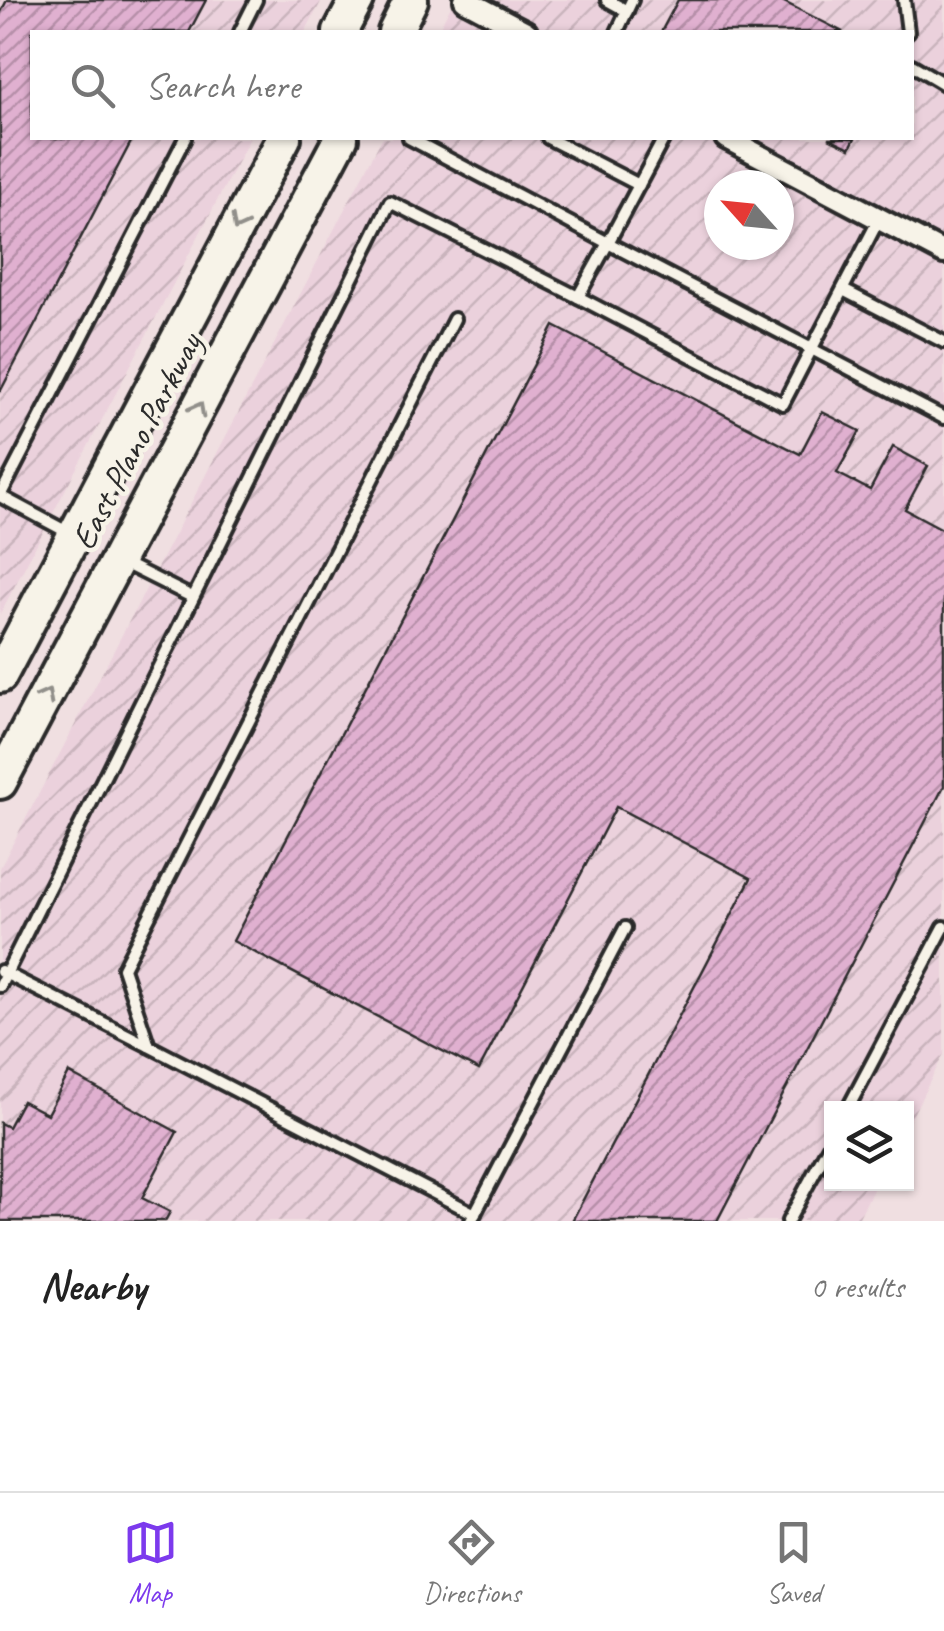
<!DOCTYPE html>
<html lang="en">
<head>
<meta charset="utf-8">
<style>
  :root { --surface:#fff; --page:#f6f6f6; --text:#222; --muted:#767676; --line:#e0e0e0; --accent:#7c3aed }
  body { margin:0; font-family:Caveat,sans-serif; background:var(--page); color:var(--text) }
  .controls { position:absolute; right:30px; bottom:30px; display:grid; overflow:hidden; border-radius:0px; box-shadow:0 2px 8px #0004 }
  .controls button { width:90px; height:90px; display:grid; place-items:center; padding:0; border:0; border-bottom:2px solid var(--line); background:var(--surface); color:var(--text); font:50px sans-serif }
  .compass { position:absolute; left:704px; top:170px; width:90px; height:90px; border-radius:50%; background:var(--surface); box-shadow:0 2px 8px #0004; rotate:297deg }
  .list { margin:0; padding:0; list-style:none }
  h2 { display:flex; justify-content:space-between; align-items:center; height:130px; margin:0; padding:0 40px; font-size:42px }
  h2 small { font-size:32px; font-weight:400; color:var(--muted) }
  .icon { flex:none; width:55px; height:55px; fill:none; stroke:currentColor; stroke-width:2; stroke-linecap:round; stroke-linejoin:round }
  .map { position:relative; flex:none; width:944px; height:1221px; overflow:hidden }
  .search { position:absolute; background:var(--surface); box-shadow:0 2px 8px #0004; left:30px; right:30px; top:30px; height:110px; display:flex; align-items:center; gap:25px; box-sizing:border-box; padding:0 35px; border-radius:0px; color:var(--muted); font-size:38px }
  .sheet { height:270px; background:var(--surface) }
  nav { display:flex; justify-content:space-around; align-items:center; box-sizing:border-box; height:140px; border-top:2px solid var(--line); background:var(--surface); font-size:28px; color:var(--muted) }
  nav a { display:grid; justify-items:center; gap:5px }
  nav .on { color:var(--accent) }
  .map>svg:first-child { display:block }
  .industrial { fill:url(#industrial-furrows); fill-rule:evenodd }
  .building { fill:url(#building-hatch); stroke:#2b2b2b; stroke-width:2.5 }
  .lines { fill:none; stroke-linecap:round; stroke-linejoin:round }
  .service-casing { stroke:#2b2b2b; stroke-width:18 }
  .minor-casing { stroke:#2b2b2b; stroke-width:28 }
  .primary-casing { stroke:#2b2b2b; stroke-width:40 }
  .service { stroke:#f7f3e8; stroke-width:10 }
  .minor { stroke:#f7f3e8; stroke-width:20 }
  .primary { stroke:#f7f3e8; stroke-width:32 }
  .oneway { stroke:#918f8a }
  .labels { text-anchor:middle; stroke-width:9; stroke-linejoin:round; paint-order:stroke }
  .street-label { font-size:35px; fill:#2b2b2b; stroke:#f7f3e8 }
</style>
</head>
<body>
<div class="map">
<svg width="944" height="1221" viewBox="0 0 944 1221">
  <defs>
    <pattern id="industrial-furrows" width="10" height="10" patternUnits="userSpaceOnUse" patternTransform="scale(2.5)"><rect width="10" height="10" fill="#ebd1dc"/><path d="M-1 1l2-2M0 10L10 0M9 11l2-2" fill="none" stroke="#cab4bd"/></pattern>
    <pattern id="building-hatch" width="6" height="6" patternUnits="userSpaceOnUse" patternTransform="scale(2.5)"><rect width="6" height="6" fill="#e0b0d0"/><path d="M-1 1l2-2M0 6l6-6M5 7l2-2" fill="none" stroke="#b68fa9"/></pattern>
  </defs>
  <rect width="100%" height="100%" fill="#f0dfe1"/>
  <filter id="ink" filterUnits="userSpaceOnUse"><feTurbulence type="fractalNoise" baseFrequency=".01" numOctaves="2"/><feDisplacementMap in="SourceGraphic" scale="20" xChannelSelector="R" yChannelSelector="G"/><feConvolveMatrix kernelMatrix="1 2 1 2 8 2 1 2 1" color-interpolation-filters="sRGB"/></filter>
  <g filter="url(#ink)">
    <g class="industrial">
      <path d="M0 0H322L305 32H32V138H250L0 614Z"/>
      <path d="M454 0H944V1054L907 1126 906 1108H832V1184H876L857 1221H0V868L382 138H912V32H437ZM719 185H779V245H719Z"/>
    </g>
    <g class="building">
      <path d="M7 0H206L189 32H32V138H133L0 392V14Z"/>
      <path d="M678 0H780L843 32H661Z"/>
      <path d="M829 138H855L850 148Z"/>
      <path d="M554 326 800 454 822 412 860 431 837 473 870 490 893 447 928 466 905 509 944 530V786L717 1221H572L751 878 616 807 479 1070 233 941Z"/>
      <path d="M69 1073 177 1132 142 1198 170 1212 165 1221H0V1123L8 1127 22 1101 47 1114Z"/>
    </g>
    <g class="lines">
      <g class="service-casing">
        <g id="service">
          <path d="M607 0 627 11"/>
          <path d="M904 0 908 32"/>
          <path d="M240 32 256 0"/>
          <path d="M617 32 632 0"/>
          <path d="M912 65 944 84"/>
          <path d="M409 138 608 243 578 297 783 404 879 219"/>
          <path d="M548 138 639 185"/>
          <path d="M664 138 608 243 944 418"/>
          <path d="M843 290 944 342"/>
          <path d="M454 319 123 968 149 1046 475 1214"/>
          <path d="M0 496 185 138"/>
          <path d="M0 496 71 534"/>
          <path d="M124 563 192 597"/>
          <path d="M1 971 149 1046"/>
          <path d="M0 986 390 202 578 297"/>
          <path d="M848 1108 944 927"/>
          <path d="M471 1221 625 928"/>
          <path d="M788 1221 832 1140"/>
        </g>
      </g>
      <g class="minor-casing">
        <g id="minor">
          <path d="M465 0 526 32"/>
          <path d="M726 138 944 253"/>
        </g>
      </g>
      <g class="primary-casing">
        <g id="primary">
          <path d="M340 32 357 0"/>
          <path d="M395 32 411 0"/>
          <path d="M0 676 284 138"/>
          <path d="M0 782 341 138"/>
        </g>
      </g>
      <use href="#service" class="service"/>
      <use href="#minor" class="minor"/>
      <use href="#primary" class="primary"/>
    </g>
    <defs><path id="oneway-chevron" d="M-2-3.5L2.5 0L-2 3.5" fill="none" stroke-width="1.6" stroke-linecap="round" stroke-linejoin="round" transform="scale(2.5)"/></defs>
    <g class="oneway">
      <use href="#oneway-chevron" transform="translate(238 224) rotate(118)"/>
      <use href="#oneway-chevron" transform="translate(198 409) rotate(-62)"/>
      <use href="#oneway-chevron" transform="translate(46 696) rotate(-62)"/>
    </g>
  </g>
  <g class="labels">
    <g class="street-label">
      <text transform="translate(136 441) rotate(-62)" y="12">East Plano Parkway</text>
    </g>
  </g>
</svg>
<div class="controls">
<button><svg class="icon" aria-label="layers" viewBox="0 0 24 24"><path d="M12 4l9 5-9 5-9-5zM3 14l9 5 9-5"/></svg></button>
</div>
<svg class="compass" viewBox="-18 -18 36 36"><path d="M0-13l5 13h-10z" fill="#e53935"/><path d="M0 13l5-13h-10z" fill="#767676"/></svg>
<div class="search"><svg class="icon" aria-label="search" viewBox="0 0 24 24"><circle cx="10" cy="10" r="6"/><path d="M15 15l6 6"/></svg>Search here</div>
</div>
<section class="sheet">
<h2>Nearby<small>0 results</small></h2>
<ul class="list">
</ul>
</section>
<nav>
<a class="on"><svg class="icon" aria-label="map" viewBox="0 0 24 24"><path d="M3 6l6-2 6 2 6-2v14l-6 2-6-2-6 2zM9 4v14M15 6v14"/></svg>Map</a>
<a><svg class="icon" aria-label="directions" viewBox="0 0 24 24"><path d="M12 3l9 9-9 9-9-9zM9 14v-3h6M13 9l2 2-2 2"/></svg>Directions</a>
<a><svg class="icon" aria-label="saved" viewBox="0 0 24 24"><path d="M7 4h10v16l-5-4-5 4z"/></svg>Saved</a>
</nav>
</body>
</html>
